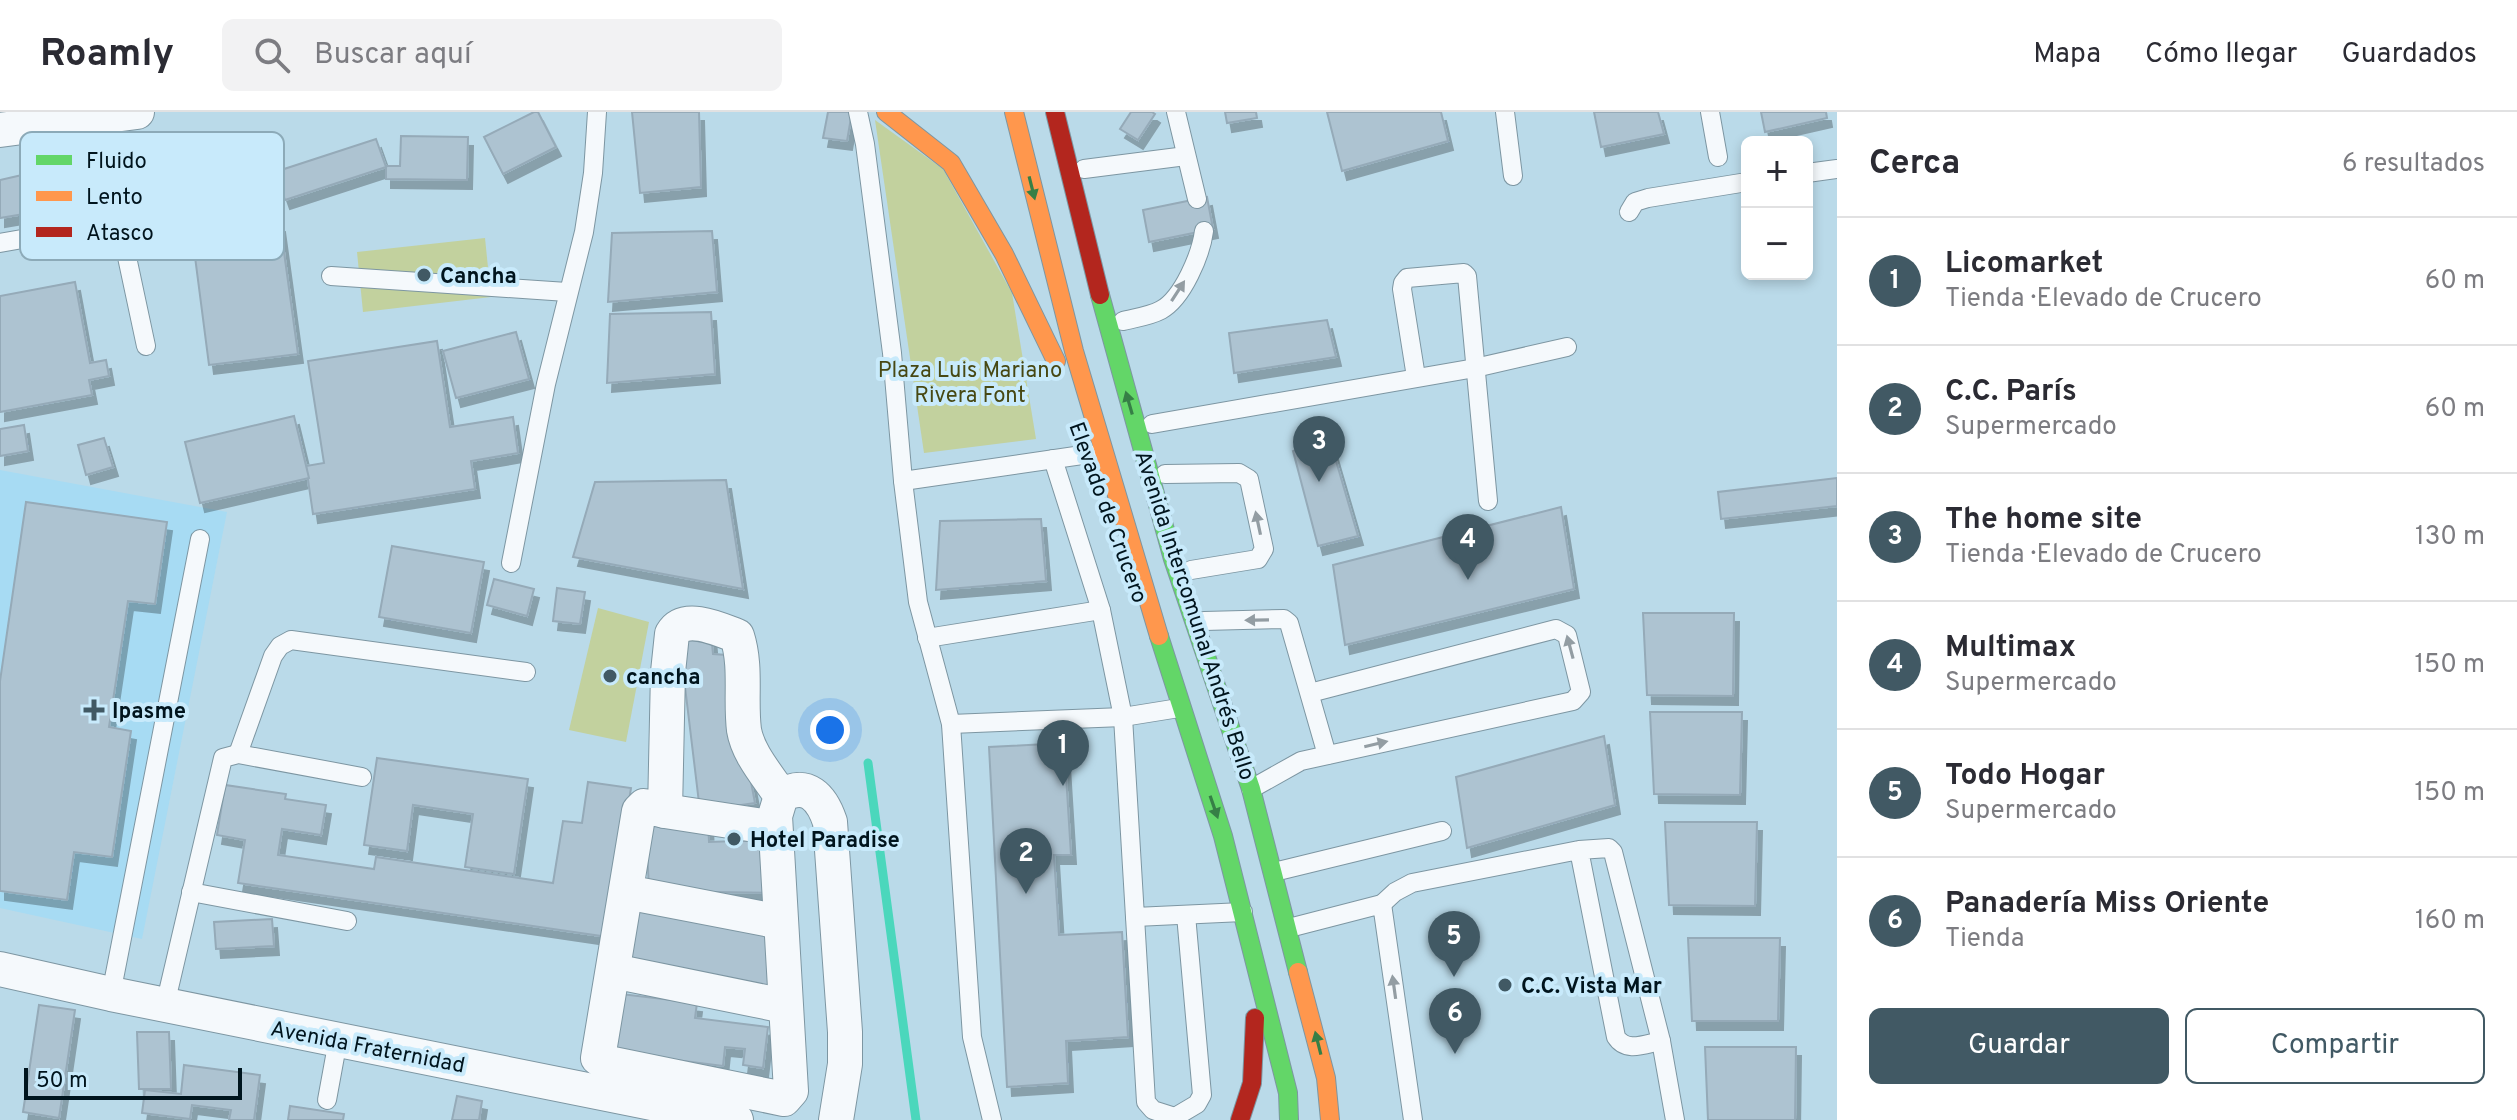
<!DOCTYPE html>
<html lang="es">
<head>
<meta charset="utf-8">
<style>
  :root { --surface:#fff; --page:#f2f2f3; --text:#2b2b33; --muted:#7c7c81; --line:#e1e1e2; --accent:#415964 }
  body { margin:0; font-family:Overpass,sans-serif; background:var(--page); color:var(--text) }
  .controls { position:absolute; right:24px; top:24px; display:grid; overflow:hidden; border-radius:12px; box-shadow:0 4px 12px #0003 }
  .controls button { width:72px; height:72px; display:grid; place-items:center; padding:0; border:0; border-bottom:2px solid var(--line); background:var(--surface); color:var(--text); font:40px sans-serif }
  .scale { position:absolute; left:24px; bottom:20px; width:218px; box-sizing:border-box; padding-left:8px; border:4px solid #00141d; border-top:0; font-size:22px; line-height:28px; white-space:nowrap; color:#00141d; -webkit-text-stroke:6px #c8eafb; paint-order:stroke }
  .you { position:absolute; left:830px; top:618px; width:28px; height:28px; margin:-20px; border:6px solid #fff; border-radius:50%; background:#1a73e8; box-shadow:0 0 0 12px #1a73e833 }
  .badge { display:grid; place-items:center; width:52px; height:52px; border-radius:50%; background:var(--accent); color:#fff; font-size:26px; font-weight:700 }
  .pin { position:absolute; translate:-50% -66px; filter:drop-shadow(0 2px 4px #0008) }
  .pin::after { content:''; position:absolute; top:42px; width:28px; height:24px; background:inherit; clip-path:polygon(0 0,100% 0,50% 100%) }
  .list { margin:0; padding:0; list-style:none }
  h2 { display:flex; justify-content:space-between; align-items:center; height:104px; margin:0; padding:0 32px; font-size:34px }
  h2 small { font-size:26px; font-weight:400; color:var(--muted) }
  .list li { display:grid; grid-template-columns:52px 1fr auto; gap:24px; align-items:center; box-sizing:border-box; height:128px; padding:0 32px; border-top:2px solid var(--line) }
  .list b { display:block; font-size:30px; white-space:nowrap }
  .list p { margin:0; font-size:26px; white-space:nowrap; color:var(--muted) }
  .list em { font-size:26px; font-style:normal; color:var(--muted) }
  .actions { display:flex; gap:16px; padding:24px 32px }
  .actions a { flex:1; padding:18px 0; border:2px solid var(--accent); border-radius:12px; text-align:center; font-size:28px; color:var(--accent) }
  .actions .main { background:var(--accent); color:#fff }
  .icon { flex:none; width:44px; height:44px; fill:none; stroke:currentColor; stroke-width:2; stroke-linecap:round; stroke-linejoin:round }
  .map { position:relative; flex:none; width:1837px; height:1008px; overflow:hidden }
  header { display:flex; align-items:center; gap:48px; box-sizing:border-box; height:112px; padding:0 40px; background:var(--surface); border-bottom:2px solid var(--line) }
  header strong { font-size:38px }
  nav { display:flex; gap:44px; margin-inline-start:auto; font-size:28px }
  .search { width:560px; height:72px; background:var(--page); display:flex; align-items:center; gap:20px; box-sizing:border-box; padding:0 28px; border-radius:12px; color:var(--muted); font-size:30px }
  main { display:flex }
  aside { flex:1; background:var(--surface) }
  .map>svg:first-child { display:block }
  .built { fill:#a7dbf3 }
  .green { fill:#c2d19e }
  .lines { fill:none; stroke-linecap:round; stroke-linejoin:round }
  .stream { stroke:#4bd7bc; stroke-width:9 }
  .building { fill:#adc3d1; stroke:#95aab8; stroke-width:2; filter:url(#shadow) }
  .lane-casing { stroke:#7d96a2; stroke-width:20 }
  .street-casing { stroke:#7d96a2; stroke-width:36 }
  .fast-casing { stroke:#7d96a2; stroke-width:20 }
  .slow-casing { stroke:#7d96a2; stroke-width:20 }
  .jam-casing { stroke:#7d96a2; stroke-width:20 }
  .lane { stroke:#f5f9fc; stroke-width:18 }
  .street { stroke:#f5f9fc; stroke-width:34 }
  .fast { stroke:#63d668; stroke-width:18 }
  .slow { stroke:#ff974d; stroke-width:18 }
  .jam { stroke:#b3261e; stroke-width:18 }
  .oneway { fill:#367f46 }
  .oneway2 { fill:#939da3 }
  .poi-dot { fill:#415964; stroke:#c8eafb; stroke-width:3 }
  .labels { text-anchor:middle; stroke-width:8; stroke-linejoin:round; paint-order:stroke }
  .poi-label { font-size:22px; font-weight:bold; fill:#00141d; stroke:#c8eafb; text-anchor:start }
  .park-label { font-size:22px; fill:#474813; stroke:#c8eafb }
  .street-label { font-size:22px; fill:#00141d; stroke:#c8eafb }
  .key { fill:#c8eafb; stroke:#8caab8; stroke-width:2 }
  .key-label { font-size:22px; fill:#00141d }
</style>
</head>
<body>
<header>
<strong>Roamly</strong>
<div class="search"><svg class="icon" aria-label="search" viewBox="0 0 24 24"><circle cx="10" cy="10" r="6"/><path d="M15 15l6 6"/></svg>Buscar aquí</div>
<nav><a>Mapa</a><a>Cómo llegar</a><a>Guardados</a></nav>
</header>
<main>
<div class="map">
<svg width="1837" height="1008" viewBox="0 0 1837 1008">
  <defs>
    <filter id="shadow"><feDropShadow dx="5" dy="9" stdDeviation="0" flood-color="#0004"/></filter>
  </defs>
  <rect width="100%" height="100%" fill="#badae9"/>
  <path class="built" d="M0 358 227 400 142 827 0 796Z"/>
  <g class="green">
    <path d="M875 8 943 57 1012 181 1036 327 924 341Z"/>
    <path d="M485 126 491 185 363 200 357 140Z"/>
    <path d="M598 496 649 510 626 630 569 618Z"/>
  </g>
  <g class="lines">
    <path class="stream" d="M868 651 916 1008"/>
  </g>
  <g class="building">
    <path d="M534 0H538L556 35 503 62 484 25Z"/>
    <path d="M632 0H699L701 75 640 81Z"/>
    <path d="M828 0H852L847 29 823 26Z"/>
    <path d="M1131 0H1152L1155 2 1138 28 1120 17Z"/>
    <path d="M1225 0H1256L1257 6 1227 11Z"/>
    <path d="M1327 0H1441L1448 29 1342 59Z"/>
    <path d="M1594 0H1658L1664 22 1601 35Z"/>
    <path d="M1761 0H1826L1827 6 1765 20Z"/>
    <path d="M401 24 468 25 467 68 386 67V54H400Z"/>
    <path d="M376 27 386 55 285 88 275 60Z"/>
    <path d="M22 63 30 101 0 106V68Z"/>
    <path d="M219 79 224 118 280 111 298 242 209 253 187 83Z"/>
    <path d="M1207 85 1213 117 1149 130 1143 98Z"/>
    <path d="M712 119 717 180 608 190 612 121Z"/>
    <path d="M75 170 90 251 106 248 109 264 89 268 92 283 0 300V184Z"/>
    <path d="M711 200 715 262 607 271 610 202Z"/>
    <path d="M1327 208 1336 245 1234 261 1229 221Z"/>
    <path d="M516 220 529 267 456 286 443 239Z"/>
    <path d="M437 229 450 315 513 305 518 341 471 349 475 377 313 402 306 354 324 351 308 249Z"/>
    <path d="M294 304 309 366 200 391 185 330Z"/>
    <path d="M24 313 28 339 0 344V317Z"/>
    <path d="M1329 325 1358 424 1318 434 1293 339Z"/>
    <path d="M104 326 113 355 86 363 78 333Z"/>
    <path d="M1837 366V394L1721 407 1718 380Z"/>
    <path d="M726 368 743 477 573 445 595 370Z"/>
    <path d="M26 390 167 410 155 492 128 489 109 615 131 619 112 745 74 740 67 788 0 779V569Z"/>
    <path d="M1561 395 1574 477 1345 533 1333 453Z"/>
    <path d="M1041 407 1046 469 936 478 940 409Z"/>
    <path d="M392 434 484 450 471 521 379 505Z"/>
    <path d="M494 467 534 477 527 504 487 493Z"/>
    <path d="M557 476 585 480 580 512 553 509Z"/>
    <path d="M1643 501H1734L1733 584 1647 583Z"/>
    <path d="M711 521 713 542 727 543 755 691 700 699 679 525Z"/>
    <path d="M1650 600H1742L1740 683 1654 682Z"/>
    <path d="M1604 624 1615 693 1467 736 1456 665Z"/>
    <path d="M1064 631 1071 743H1054L1059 823 1122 820 1128 925 1066 929 1068 971 1007 975 989 635Z"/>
    <path d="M377 646 528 667 514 762 465 755 473 702 413 693 407 739 364 733Z"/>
    <path d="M588 670 631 676 608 825 238 771 245 728 217 723 225 673 286 682 285 687 326 693 321 723 282 717 278 743 374 757 376 745 553 771 563 709 582 711Z"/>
    <path d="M708 709 709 730 766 728 775 781 649 779 646 713Z"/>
    <path d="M1665 710H1757L1755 794 1669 793Z"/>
    <path d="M632 794 777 816 768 874 623 853Z"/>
    <path d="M272 807 274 834 216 837 214 810Z"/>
    <path d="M1688 826H1780L1778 909H1692Z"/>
    <path d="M621 882 697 891 695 906 768 915 763 956 743 953 745 937 725 935 723 954 613 940Z"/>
    <path d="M39 893 75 898 59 1006 23 1000Z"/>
    <path d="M137 920H169L171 977H139Z"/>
    <path d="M1705 935H1796L1795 1008H1708Z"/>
    <path d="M184 953 260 963 254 1008H229L231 998 192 993 190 1007 142 1001 145 978 181 982Z"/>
    <path d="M457 984 482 989 479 1008H452Z"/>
    <path d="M290 994 344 1002 343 1008H288Z"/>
  </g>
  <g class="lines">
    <g class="lane-casing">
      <g id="lane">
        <path d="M96 0 146 234"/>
        <path d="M858 0 865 32 892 241 903 369 918 490 951 612 972 925 992 1008"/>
        <path d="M1176 0 1197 87"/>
        <path d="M1505 0 1513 64"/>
        <path d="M1710 0 1718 45"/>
        <path d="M1084 57 1186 44"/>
        <path d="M1807 61 1837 57"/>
        <path d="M1629 100 1635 90 1648 86 1747 70"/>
        <path d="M0 131 119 110"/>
        <path d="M331 164 567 180"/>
        <path d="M1123 209C1135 206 1150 204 1161 198 1183 186 1201 142 1204 119"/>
        <path d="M1416 265 1402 177 1403 171 1407 166 1464 161 1467 164 1488 389"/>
        <path d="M1152 312 1475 256 1567 235"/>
        <path d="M1053 347 1101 498 1123 605 1135 805 1243 800"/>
        <path d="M1165 362 1239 361 1249 367 1264 437 1258 447 1191 458"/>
        <path d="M903 369 1089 342"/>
        <path d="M511 451 546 272 584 120 593 61 597 0"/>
        <path d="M1204 509 1284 507 1289 511 1327 643"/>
        <path d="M927 526 1101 498"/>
        <path d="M951 612 1123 605 1179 596"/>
        <path d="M238 642 273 544 280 534 291 528 526 560"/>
        <path d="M1251 677 1301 649 1573 589 1581 580 1567 523 1556 517 1310 581"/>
        <path d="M1274 760 1442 719"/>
        <path d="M191 780 347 809"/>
        <path d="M1382 792 1395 780 1412 771 1579 738 1609 736 1613 740 1661 929C1645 932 1626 941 1616 925L1579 738"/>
        <path d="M1135 805 1146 990 1153 998 1175 1005"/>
        <path d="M1289 816 1382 792 1413 1008"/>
        <path d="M111 882 200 427"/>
        <path d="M165 893 223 646 238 642 362 665"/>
        <path d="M1661 929 1675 1008"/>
        <path d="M327 988 338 928"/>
        <path d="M1177 1008 1175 1005 1197 992 1202 983 1186 803"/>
      </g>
    </g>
    <g class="street-casing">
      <g id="street">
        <path d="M0 18 137 0"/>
        <path d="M781 684C768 664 748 642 744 618 740 587 747 555 737 524 719 517 684 501 672 522L668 560 665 699 644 694 639 699 598 946 603 950 784 987 791 979 775 704 781 684C807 668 822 686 830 710L845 920V952L836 1008"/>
        <path d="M665 699 775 716"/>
        <path d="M626 780 781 810"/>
        <path d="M0 857 111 882 736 1008"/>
        <path d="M613 859 785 894"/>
      </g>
    </g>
    <g class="fast-casing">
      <g id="fast">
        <path d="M1100 183 1173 447 1251 677 1298 860"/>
        <path d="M1159 524 1223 724 1288 981 1289 1008"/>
      </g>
    </g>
    <g class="slow-casing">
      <g id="slow">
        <path d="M886 0 951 51 1004 142 1056 249"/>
        <path d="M1014 0 1074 239 1159 524"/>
        <path d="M1298 860 1326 966 1330 1008"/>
      </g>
    </g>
    <g class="jam-casing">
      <g id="jam">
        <path d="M1055 0 1100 183"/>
        <path d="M1240 1008 1252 971 1255 906"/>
      </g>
    </g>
    <use href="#lane" class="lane"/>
    <use href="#street" class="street"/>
    <use href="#fast" class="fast"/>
    <use href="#slow" class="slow"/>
    <use href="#jam" class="jam"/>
  </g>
  <defs><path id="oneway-solid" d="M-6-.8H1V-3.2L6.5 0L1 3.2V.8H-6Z" transform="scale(2)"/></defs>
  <g class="oneway">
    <use href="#oneway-solid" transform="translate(1032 76) rotate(76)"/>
    <use href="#oneway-solid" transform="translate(1129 291) rotate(-106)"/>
    <use href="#oneway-solid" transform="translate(1214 695) rotate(71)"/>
    <use href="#oneway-solid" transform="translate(1318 931) rotate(-104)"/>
  </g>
  <g class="oneway2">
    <use href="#oneway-solid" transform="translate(1178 179) rotate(-57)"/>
    <use href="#oneway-solid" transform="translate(1258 411) rotate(-102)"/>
    <use href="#oneway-solid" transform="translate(1257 508) rotate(179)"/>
    <use href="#oneway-solid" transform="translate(1570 535) rotate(-105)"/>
    <use href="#oneway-solid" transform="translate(1376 632) rotate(-13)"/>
    <use href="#oneway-solid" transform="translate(1394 875) rotate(-98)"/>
  </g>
  <g class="poi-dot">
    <circle cx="424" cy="163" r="8"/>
    <circle cx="610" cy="564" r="8"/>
    <path d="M90 586h8v8h8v8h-8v8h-8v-8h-8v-8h8z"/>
    <circle cx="734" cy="727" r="8"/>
    <circle cx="1505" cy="873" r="8"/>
  </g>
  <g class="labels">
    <g class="poi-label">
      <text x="440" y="171">Cancha</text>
      <text x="626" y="572">cancha</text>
      <text x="112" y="606">Ipasme</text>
      <text x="750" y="735">Hotel Paradise</text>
      <text x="1521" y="881">C.C. Vista Mar</text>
    </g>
    <g class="park-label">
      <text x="970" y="265">Plaza Luis Mariano<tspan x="970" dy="25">Rivera Font</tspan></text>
    </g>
    <g class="street-label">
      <text transform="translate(1109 400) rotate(70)" y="8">Elevado de Crucero</text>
      <text transform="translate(1196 503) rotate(72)" y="8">Avenida Intercomunal Andrés Bello</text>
      <text transform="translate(368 934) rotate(11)" y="8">Avenida Fraternidad</text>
    </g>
  </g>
  <rect x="20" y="20" width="264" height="128" rx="12" class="key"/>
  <rect x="36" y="43" width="36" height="10" fill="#63d668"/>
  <rect x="36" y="79" width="36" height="10" fill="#ff974d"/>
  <rect x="36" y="115" width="36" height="10" fill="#b3261e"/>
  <g class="key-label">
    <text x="86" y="56">Fluido</text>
    <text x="86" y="92">Lento</text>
    <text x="86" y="128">Atasco</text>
  </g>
</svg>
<div class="controls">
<button>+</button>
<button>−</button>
</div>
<div class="scale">50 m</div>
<div class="you"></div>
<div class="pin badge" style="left:1063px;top:674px">1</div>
<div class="pin badge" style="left:1026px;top:782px">2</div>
<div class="pin badge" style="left:1319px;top:370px">3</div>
<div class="pin badge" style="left:1468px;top:468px">4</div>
<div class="pin badge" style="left:1454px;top:865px">5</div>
<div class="pin badge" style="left:1455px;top:942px">6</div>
</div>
<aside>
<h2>Cerca<small>6 resultados</small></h2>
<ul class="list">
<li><span class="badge">1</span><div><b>Licomarket</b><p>Tienda · Elevado de Crucero</p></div><em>60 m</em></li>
<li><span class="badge">2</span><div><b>C.C. París</b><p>Supermercado</p></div><em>60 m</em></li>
<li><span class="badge">3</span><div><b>The home site</b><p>Tienda · Elevado de Crucero</p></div><em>130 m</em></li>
<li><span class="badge">4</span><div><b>Multimax</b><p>Supermercado</p></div><em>150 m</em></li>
<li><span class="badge">5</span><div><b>Todo Hogar</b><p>Supermercado</p></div><em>150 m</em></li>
<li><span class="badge">6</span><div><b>Panadería Miss Oriente</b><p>Tienda</p></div><em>160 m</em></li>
</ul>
<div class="actions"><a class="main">Guardar</a><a>Compartir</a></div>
</aside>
</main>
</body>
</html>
